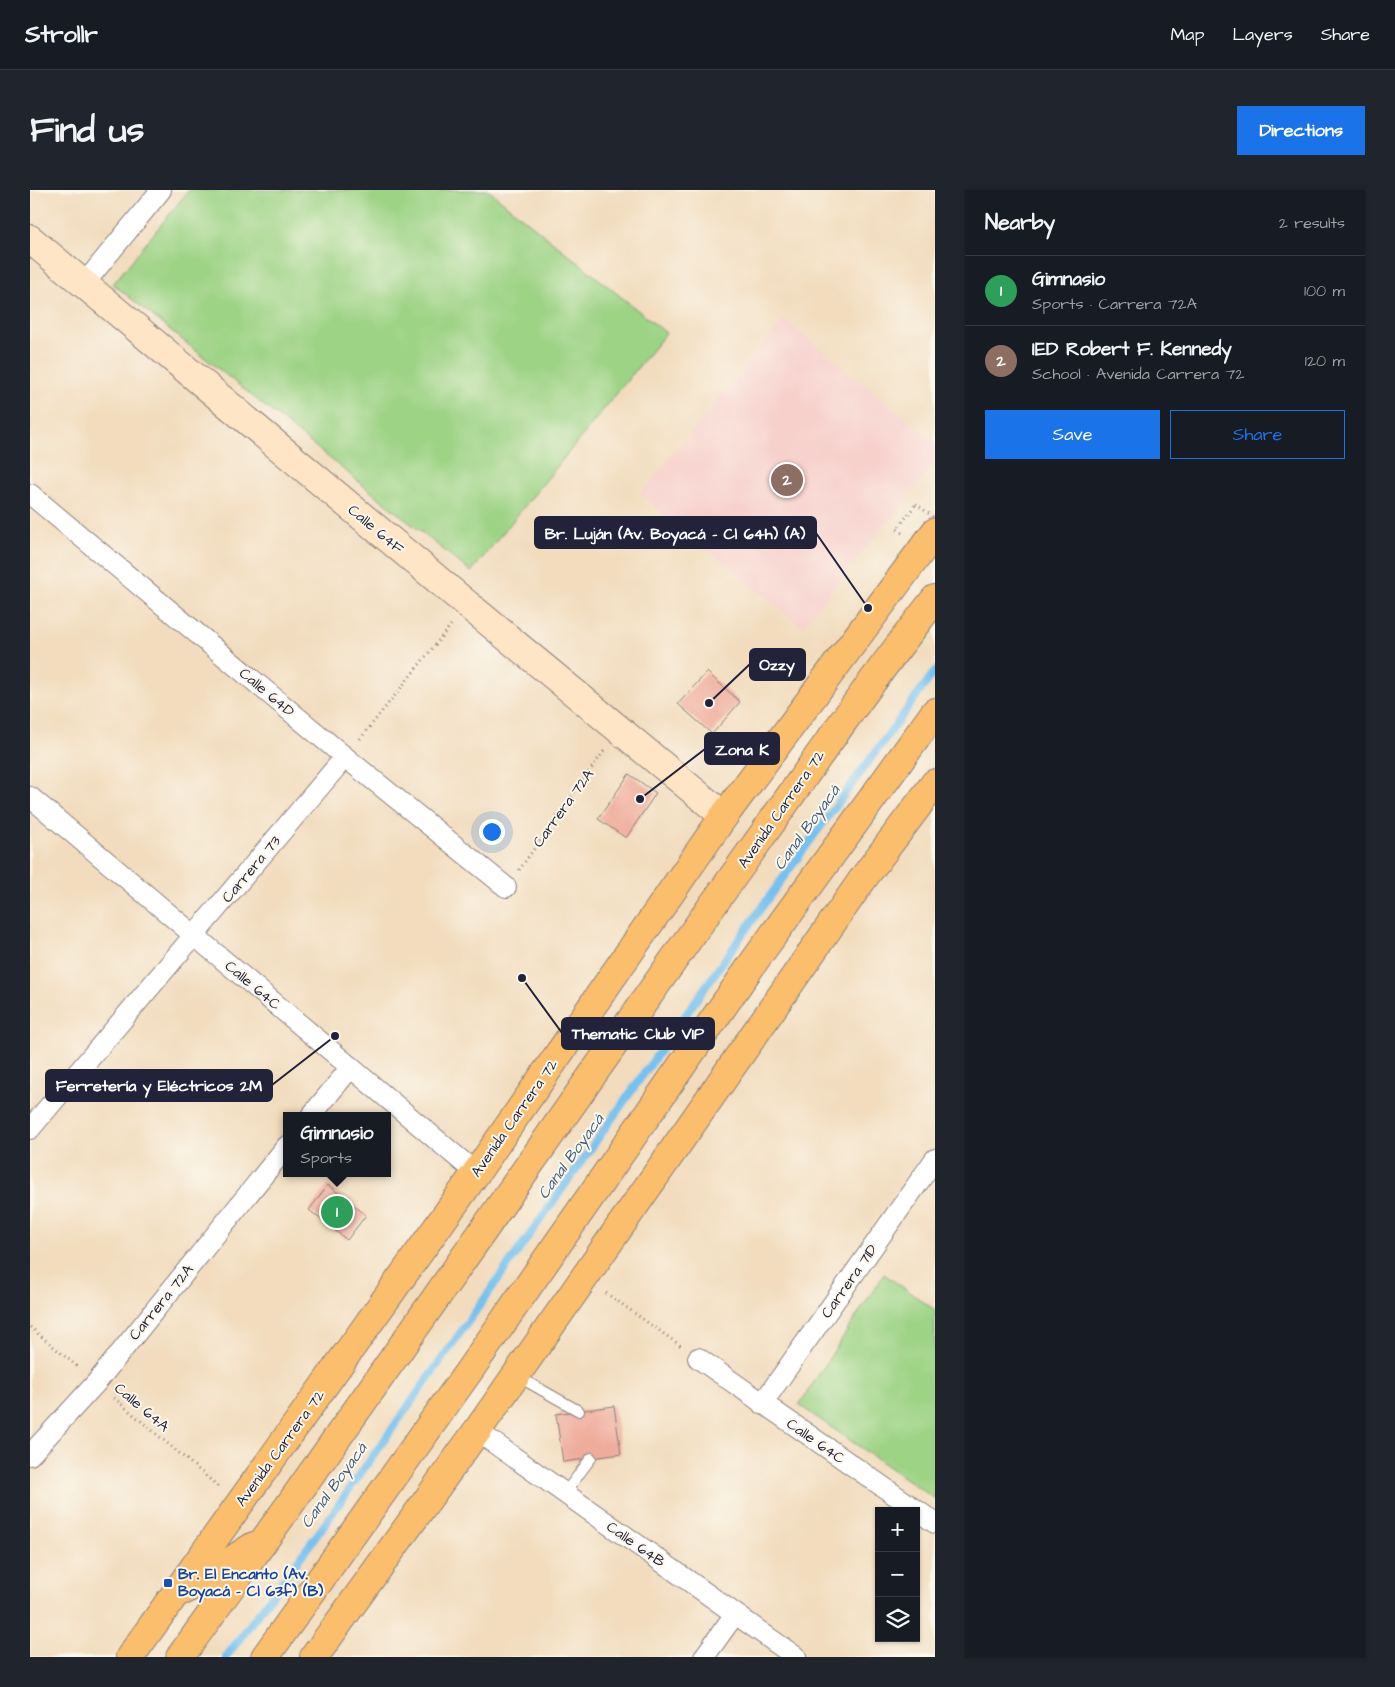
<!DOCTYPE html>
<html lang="en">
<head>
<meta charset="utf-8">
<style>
  :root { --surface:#171b24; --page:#20242c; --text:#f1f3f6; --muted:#9ea1a6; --line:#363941; --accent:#1a73e8 }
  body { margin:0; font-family:"Architects Daughter",sans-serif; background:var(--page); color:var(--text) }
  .controls { position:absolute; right:15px; bottom:15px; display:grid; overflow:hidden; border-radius:0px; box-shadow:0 1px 4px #0004 }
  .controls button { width:45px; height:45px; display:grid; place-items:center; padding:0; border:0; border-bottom:1px solid var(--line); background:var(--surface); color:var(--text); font:25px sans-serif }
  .you { position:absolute; left:461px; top:641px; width:18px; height:18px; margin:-12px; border:4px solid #fff; border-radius:50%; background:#1a73e8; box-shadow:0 0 0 8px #1a73e833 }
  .badge { display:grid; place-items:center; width:32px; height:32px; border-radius:50%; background:var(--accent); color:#fff; font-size:16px; font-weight:700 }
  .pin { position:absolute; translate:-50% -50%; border:2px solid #fff; box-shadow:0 1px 5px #0006 }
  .popup { position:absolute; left:253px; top:922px; width:108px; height:65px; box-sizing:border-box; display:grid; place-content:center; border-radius:0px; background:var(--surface); filter:drop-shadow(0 1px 4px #0005); font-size:16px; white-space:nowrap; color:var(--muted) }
  .popup b { font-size:19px; color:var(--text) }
  .popup::after { content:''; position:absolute; left:50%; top:100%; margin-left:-10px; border:10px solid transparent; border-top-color:var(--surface) }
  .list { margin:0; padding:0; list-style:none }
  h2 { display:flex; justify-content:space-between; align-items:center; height:65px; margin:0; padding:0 20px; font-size:21px }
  h2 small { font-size:16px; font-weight:400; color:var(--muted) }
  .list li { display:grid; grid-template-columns:32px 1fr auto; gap:15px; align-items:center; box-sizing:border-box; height:70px; padding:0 20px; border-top:1px solid var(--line) }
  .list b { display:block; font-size:19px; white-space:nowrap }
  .list p { margin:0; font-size:16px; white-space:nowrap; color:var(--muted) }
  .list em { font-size:16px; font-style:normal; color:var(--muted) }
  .actions { display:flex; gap:10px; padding:15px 20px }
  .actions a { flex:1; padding:11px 0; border:1px solid var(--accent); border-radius:0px; text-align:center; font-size:18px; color:var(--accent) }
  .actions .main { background:var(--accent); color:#fff }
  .icon { flex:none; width:28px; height:28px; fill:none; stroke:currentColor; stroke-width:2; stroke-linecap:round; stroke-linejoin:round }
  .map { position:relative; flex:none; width:905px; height:1467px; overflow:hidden; border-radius:0px }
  header { display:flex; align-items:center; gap:30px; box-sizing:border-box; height:70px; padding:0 25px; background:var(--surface); border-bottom:1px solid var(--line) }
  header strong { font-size:24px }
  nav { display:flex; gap:28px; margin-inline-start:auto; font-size:18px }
  .intro { display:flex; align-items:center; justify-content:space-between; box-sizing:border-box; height:120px; padding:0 30px }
  h1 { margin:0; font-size:35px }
  .button { padding:12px 22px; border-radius:0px; background:var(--accent); color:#fff; font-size:18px; font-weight:700 }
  main { display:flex; gap:30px; padding:0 30px }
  aside { flex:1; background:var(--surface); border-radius:0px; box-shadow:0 1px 4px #0004 }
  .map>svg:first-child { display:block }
  .built { fill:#f7d0cc }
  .green { fill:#9dd385; stroke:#607a60 }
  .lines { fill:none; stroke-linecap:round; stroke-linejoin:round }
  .stream { stroke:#75c1ef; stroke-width:8 }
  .building { fill:#efac9b }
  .lane-casing { stroke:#8a7f7c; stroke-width:12 }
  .street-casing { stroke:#8a7f7c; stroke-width:22 }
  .secondary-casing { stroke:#8a7f7c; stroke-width:30 }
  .highway-casing { stroke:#8a7f7c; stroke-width:30 }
  .path { stroke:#8a7f7c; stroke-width:3; stroke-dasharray:1 4; stroke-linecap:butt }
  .lane { stroke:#fff; stroke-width:10 }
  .street { stroke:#fff; stroke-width:20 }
  .secondary { stroke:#fde5c5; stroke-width:28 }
  .highway { stroke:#fabe6d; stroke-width:28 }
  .path-bridge { stroke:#8a7f7c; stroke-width:3; stroke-dasharray:1 4; stroke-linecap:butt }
  .transit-dot { fill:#1a4fb4; stroke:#fbf7ec; stroke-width:2 }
  .labels { text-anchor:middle; stroke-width:4; stroke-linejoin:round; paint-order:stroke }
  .street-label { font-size:15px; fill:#22223b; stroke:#fbf7ec }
  .transit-label { font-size:15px; font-weight:bold; fill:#164399; stroke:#fbf7ec; text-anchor:start }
  .water-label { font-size:16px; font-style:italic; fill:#3f5a7a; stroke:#fbf7ec }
  .leader { fill:none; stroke:#22223b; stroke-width:2 }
  .callout-dot { fill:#22223b; stroke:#fbf7ec; stroke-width:2 }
  .callout { fill:#22223b; stroke:#22223b; stroke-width:2 }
  .callout-label { font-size:16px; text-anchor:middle; font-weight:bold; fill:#fff }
</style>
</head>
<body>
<header>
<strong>Strollr</strong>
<nav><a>Map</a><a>Layers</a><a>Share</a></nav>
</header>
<div class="intro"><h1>Find us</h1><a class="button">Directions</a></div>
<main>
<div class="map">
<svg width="905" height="1467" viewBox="0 0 905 1467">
  <rect width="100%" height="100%" fill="#fbf7ec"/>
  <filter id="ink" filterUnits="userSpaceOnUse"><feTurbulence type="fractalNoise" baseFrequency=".02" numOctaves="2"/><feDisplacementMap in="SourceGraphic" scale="10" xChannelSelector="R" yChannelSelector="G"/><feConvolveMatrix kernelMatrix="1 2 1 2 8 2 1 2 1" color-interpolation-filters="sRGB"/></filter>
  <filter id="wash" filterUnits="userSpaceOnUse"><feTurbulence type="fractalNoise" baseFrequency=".0096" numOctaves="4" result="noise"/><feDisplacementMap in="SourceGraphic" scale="20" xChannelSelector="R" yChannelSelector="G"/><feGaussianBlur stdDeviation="1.12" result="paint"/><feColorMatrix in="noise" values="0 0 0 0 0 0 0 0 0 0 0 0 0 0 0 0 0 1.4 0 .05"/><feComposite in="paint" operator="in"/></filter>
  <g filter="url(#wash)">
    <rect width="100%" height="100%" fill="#f2dcbd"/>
    <path class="built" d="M754 129 905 252V274L772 437 610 305Z"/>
    <g class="green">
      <path d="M159 0H458L636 143 441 382 83 94Z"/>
      <path d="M854 1084 905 1120V1309L769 1215Z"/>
    </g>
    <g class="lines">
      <path class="stream" d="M196 1467 292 1338 739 707 905 481"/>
    </g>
    <g id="blocks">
      <g class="building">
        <path d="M677 482 710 512 682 544 648 514Z"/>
        <path d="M599 584 626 603 596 648 568 629Z"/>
        <path d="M298 995 336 1025 317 1050 279 1020Z"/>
        <path d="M584 1216 591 1264 533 1272 526 1224Z"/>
      </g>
    </g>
  </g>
  <g filter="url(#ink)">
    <use href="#blocks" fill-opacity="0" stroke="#8a7f7c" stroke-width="1"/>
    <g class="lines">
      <g class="lane-casing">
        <g id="lane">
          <path d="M487 1186 549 1221"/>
          <path d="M535 1303 561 1268"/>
        </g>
      </g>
      <g class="street-casing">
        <g id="street">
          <path d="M54 94 131 0"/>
          <path d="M0 304 315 567 476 697"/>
          <path d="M0 607 446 983"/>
          <path d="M281 926 321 877"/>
          <path d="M0 939 315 567"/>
          <path d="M668 1168 905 1333"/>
          <path d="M732 1214 905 969"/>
          <path d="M447 1241 766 1467"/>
          <path d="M0 1265 66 1193 257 956"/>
          <path d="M674 1467 705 1424"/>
        </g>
      </g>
      <g class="secondary-casing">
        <path id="secondary" d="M0 49 438 415 694 626"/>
      </g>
      <g class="highway-casing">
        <g id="highway">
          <path d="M155 1400 224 1356"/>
          <path d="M100 1467 446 983 694 626 905 342"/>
          <path d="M150 1467C331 1219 504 965 682 716 756 613 827 508 905 409"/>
          <path d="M235 1467 439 1181 728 766 905 522"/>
          <path d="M284 1467 447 1241 835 686 905 593"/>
        </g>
      </g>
      <g class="path">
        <path d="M872 343 867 339 886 314"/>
        <path d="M330 549 421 435"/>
        <path d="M489 680 574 561"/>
        <path d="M576 1103 651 1156"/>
        <path d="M0 1137 49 1178"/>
        <path d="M84 1208 190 1298"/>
      </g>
      <use href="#lane" class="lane"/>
      <use href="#street" class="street"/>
      <use href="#secondary" class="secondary"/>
      <use href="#highway" class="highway"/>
      <path class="path-bridge" d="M886 314 905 328"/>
    </g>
  </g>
  <rect class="transit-dot" x="133" y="1388" width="10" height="10" rx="2.5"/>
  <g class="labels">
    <g class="street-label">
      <text transform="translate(346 339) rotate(40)" y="5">Calle 64F</text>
      <text transform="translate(237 502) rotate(40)" y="5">Calle 64D</text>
      <text transform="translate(533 618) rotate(-54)" y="5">Carrera 72A</text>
      <text transform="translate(751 619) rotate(-55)" y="5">Avenida Carrera 72</text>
      <text transform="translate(221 679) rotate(-50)" y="5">Carrera 73</text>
      <text transform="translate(223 795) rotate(40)" y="5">Calle 64C</text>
      <text transform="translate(484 928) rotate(-55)" y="5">Avenida Carrera 72</text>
      <text transform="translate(819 1091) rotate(-55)" y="5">Carrera 71D</text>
      <text transform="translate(131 1112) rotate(-51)" y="5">Carrera 72A</text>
      <text transform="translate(112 1217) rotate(40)" y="5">Calle 64A</text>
      <text transform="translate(786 1251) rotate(35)" y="5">Calle 64C</text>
      <text transform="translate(250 1258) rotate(-54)" y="5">Avenida Carrera 72</text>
      <text transform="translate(606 1354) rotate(35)" y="5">Calle 64B</text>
    </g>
    <g class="transit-label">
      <text x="148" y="1389">Br. El Encanto (Av.<tspan x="148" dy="17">Boyacá - Cl 63f) (B)</tspan></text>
    </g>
    <g class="water-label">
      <text transform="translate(776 637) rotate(-54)" y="6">Canal Boyacá</text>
      <text transform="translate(540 966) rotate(-54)" y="6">Canal Boyacá</text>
      <text transform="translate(303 1295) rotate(-54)" y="6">Canal Boyacá</text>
    </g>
  </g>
  <path class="leader" d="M838 418L786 343M679 513L720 474M610 609L675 559M492 788L532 843M305 846L242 895"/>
  <g class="callout-dot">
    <circle cx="838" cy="418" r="5"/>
    <circle cx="679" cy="513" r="5"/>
    <circle cx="610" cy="609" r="5"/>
    <circle cx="492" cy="788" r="5"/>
    <circle cx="305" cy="846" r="5"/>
  </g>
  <g class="callout">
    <rect x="505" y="327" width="281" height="31" rx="5"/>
    <rect x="720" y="459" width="55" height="31" rx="5"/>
    <rect x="675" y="543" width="74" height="31" rx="5"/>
    <rect x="532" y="828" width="152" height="31" rx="5"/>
    <rect x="16" y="880" width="226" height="31" rx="5"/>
  </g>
  <g class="callout-label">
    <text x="645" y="349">Br. Luján (Av. Boyacá - Cl 64h) (A)</text>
    <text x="747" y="480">Ozzy</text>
    <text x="712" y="565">Zona K</text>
    <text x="608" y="849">Thematic Club VIP</text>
    <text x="129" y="901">Ferretería y Eléctricos 2M</text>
  </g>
</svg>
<div class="controls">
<button>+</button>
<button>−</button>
<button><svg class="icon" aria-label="layers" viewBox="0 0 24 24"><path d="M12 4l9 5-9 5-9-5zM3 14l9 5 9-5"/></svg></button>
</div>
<div class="you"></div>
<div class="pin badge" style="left:307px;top:1022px;background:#2e9e5b">1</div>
<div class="popup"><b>Gimnasio</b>Sports</div>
<div class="pin badge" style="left:757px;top:290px;background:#8d6e63">2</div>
</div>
<aside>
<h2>Nearby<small>2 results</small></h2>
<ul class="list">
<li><span class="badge" style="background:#2e9e5b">1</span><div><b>Gimnasio</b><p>Sports · Carrera 72A</p></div><em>100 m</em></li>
<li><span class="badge" style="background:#8d6e63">2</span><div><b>IED Robert F. Kennedy</b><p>School · Avenida Carrera 72</p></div><em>120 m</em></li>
</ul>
<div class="actions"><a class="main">Save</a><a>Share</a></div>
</aside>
</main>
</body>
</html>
